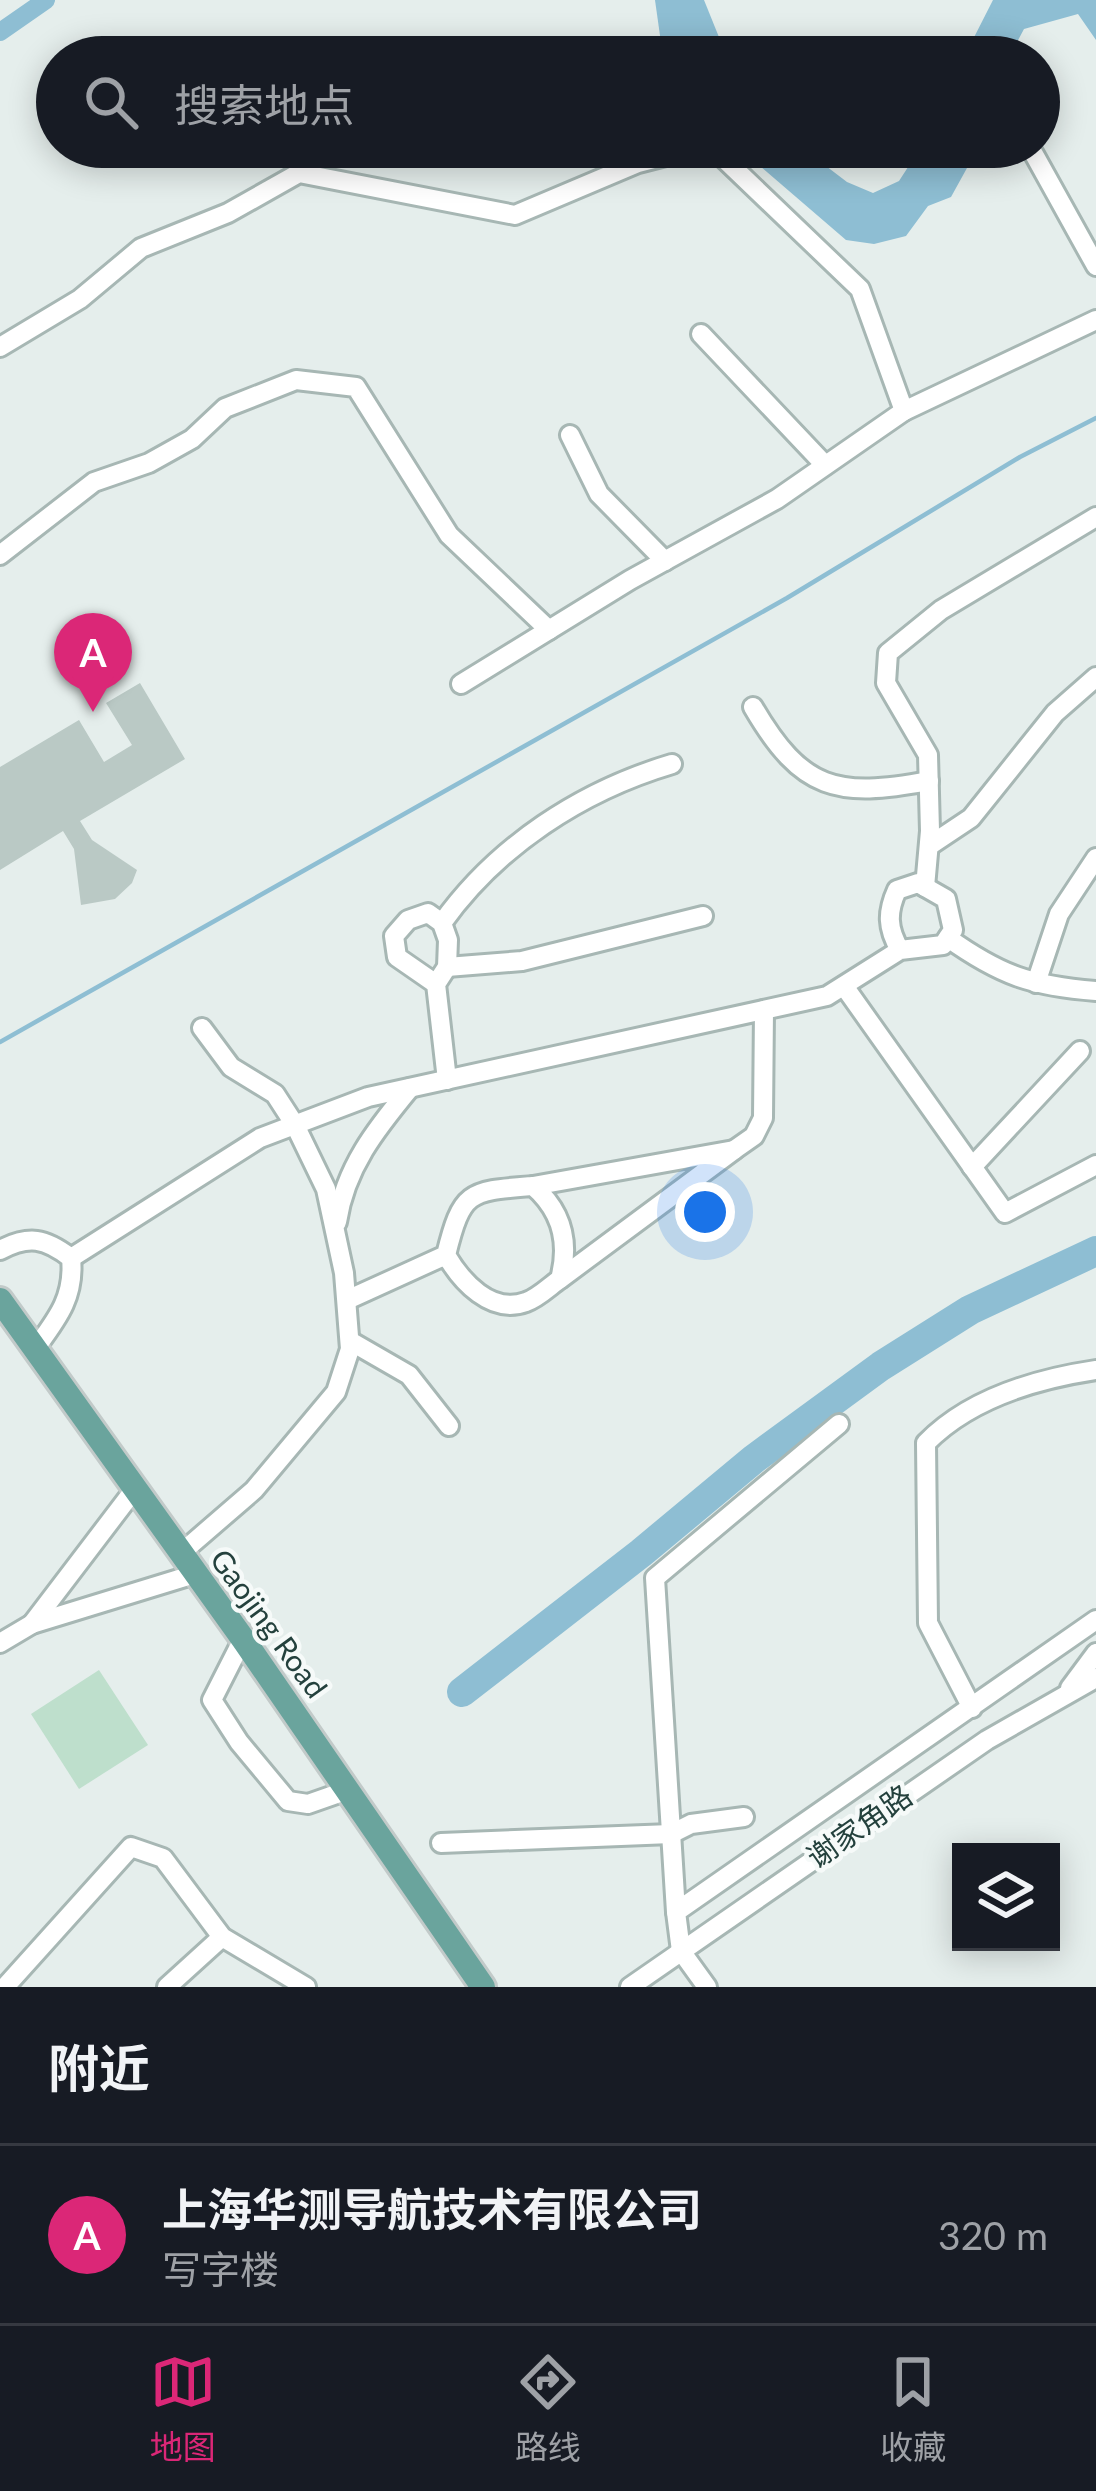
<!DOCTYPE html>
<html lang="zh">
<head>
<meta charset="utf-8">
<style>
  :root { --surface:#171b24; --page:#20242c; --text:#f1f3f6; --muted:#9ea1a6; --line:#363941; --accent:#db2777 }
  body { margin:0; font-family:Lato,"Noto Sans SC",sans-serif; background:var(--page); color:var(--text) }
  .controls { position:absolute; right:36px; bottom:36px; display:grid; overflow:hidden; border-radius:0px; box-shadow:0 6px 30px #0003 }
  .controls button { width:108px; height:108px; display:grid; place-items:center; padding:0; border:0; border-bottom:3px solid var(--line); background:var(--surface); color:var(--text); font:60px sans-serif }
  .you { position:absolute; left:705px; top:1212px; width:42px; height:42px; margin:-30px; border:9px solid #fff; border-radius:50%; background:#1a73e8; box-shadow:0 0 0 18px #1a73e833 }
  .badge { display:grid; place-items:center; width:78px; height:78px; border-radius:50%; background:var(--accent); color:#fff; font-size:39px; font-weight:700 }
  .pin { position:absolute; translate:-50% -99px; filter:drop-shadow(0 3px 6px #0008) }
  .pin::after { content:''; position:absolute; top:63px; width:42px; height:36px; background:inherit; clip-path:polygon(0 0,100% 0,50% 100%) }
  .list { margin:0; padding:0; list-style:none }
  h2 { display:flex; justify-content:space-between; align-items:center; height:156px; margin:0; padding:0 48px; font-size:51px }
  h2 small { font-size:39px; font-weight:400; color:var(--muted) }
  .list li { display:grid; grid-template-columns:78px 1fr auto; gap:36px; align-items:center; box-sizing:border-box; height:180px; padding:0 48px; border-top:3px solid var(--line) }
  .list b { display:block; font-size:45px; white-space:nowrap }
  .list p { margin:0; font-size:39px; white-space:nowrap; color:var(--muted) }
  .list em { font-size:39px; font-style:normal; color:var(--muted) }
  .icon { flex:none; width:66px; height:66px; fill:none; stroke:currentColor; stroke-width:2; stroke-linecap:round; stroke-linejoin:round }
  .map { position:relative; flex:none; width:1096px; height:1987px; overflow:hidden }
  .search { position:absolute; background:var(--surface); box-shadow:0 6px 30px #0003; left:36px; right:36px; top:36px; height:132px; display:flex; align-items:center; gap:30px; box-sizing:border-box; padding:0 42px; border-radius:66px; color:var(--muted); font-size:45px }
  .sheet { height:336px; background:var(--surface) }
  nav { display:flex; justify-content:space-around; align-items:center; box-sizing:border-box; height:168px; border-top:3px solid var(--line); background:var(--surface); font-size:33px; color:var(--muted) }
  nav a { display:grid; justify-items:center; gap:6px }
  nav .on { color:var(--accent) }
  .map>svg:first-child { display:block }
  .green { fill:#bedfcc }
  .water { fill:#8ebed3 }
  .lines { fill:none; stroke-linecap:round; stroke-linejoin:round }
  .stream { stroke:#8ebed3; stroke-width:4.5 }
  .canal { stroke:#8ebed3; stroke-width:18 }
  .river { stroke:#8ebed3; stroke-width:30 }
  .building { fill:#bac9c5 }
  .minor-casing { stroke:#a7b7b4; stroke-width:24 }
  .major-casing { stroke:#c2cac9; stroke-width:30 }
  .minor { stroke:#fff; stroke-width:18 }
  .major { stroke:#6aa49d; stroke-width:24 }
  .labels { text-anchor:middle; stroke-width:9; stroke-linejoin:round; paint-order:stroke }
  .street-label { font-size:30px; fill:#24413d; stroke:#f6faf9 }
</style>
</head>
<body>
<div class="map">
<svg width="1096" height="1987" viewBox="0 0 1096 1987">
  <rect width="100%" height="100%" fill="#e5eeec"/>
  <path class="green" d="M99 1670 148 1745 79 1789 31 1714Z"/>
  <g class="water">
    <path d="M655 0H704L727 57H663Z"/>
    <path d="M993 0H1096V40L1078 14 1024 29 1009 57H964Z"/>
    <path d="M738 147H801L847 182 873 193 899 181 921 147H962L967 168 951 197 928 206 906 236 874 244 846 240Z"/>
  </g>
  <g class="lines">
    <path class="stream" d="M0 1042 787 598 1020 457 1096 418"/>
    <path class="canal" d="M0 32 46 0"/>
    <path class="river" d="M462 1692 641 1553 754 1459 881 1366 970 1310 1096 1251"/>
  </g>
  <path class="building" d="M140 683 185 759 80 821 92 840 137 870 132 883 115 899 81 905 74 849 63 831 0 870V767L79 720 104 762 132 745 106 703Z"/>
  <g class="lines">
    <g class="minor-casing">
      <g id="minor">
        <path d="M1030 147 1096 266"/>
        <path d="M701 334 825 465"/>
        <path d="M0 347 80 299 141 248 228 213 299 173 515 215 638 163 685 151 717 152 860 289 904 411 777 499 630 580 461 684"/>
        <path d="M904 411 1096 320"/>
        <path d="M570 435 599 494 665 561"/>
        <path d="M0 555 94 482 149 463 192 439 225 408 296 380 356 387 449 535 549 630"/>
        <path d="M753 707C802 791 837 798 929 781"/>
        <path d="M929 846 971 818 1055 713 1096 677"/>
        <path d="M925 887 930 831 928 755 886 683 888 653 941 610 1096 517"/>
        <path d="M442 923C497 846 581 791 672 764"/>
        <path d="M948 938C1000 975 1031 986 1096 991"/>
        <path d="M447 967 522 961 703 916"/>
        <path d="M1036 983 1059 914 1096 858"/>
        <path d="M436 984 397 957 394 936 408 920 428 913 442 923 448 940 447 967 436 984 447 1080"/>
        <path d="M844 986 1005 1213 1096 1165"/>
        <path d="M734 1150 754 1136 763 1118 764 1010"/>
        <path d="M972 1167 1080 1051"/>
        <path d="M533 1186 734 1150 560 1279"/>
        <path d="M337 1222C345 1168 376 1129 410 1088"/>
        <path d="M0 1250C29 1235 45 1238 71 1258 75 1297 57 1319 35 1349"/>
        <path d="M71 1258 260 1138 368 1097 827 996 900 950 943 945 953 930 946 899 918 883 897 890C887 912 887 928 900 950"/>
        <path d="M347 1300 446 1255C462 1190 469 1191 533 1186 562 1211 570 1242 560 1279 550 1286 538 1298 526 1302 491 1315 461 1281 446 1255"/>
        <path d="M350 1341 409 1375 449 1426"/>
        <path d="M180 1554 254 1490 336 1392 350 1349 344 1273 326 1189 295 1125 275 1094 231 1067 202 1028"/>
        <path d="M32 1624 134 1490"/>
        <path d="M243 1639 212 1700 239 1742 288 1801 308 1804 348 1790"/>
        <path d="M0 1643 32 1624 195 1574"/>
        <path d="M1070 1688 1096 1653"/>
        <path d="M972 1708 928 1623 926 1443C969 1399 1036 1379 1096 1370"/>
        <path d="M441 1843 671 1834 691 1824 744 1817"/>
        <path d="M676 1912 655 1578 839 1424"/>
        <path d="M5 1987 131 1847 163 1858 222 1937 306 1987"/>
        <path d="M167 1987 222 1937"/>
        <path d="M630 1987 987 1740 1096 1678"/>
        <path d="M707 1987 681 1951 676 1912 1096 1620"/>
      </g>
    </g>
    <g class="major-casing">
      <path id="major" d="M0 1300 243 1639 483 1987"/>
    </g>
    <use href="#minor" class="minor"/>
    <use href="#major" class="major"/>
  </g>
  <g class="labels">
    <g class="street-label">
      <text transform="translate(268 1624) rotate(54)" y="10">Gaojing Road</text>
      <text transform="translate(860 1827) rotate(-35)" y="10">谢家角路</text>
    </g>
  </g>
</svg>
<div class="controls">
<button><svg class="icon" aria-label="layers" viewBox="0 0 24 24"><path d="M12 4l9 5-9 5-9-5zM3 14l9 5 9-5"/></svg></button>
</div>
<div class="you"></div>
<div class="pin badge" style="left:93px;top:712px">A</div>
<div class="search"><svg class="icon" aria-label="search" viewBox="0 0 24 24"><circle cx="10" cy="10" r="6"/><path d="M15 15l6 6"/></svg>搜索地点</div>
</div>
<section class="sheet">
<h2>附近<small></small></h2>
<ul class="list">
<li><span class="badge">A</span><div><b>上海华测导航技术有限公司</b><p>写字楼</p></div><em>320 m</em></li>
</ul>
</section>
<nav>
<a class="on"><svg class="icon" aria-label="map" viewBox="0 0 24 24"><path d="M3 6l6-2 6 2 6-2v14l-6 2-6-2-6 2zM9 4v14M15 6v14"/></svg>地图</a>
<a><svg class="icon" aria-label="directions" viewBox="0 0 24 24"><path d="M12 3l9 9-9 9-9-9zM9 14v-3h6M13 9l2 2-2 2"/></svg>路线</a>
<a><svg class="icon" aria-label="saved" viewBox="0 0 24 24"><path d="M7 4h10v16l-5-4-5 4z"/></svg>收藏</a>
</nav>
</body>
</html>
